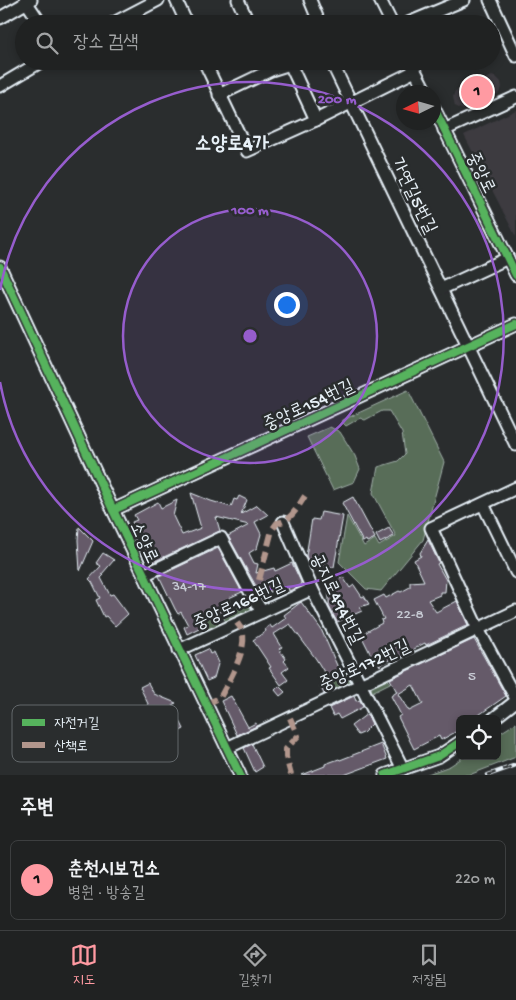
<!DOCTYPE html>
<html lang="ko">
<head>
<meta charset="utf-8">
<style>
  :root { --surface:#202222; --page:#2d2f2f; --text:#f1f3f6; --muted:#a2a4a5; --line:#3d3f40; --accent:#ff9aa2 }
  body { margin:0; font-family:"Gochi Hand","Poor Story",sans-serif; background:var(--page); color:var(--text) }
  .controls { position:absolute; right:15px; bottom:15px; display:grid; overflow:hidden; border-radius:8px; box-shadow:0 2px 8px #0003 }
  .controls button { width:45px; height:45px; display:grid; place-items:center; padding:0; border:0; border-bottom:1px solid var(--line); background:var(--surface); color:var(--text); font:25px sans-serif }
  .compass { position:absolute; left:396px; top:85px; width:45px; height:45px; border-radius:50%; background:var(--surface); box-shadow:0 2px 8px #0003; rotate:265deg }
  .you { position:absolute; left:286px; top:304px; width:18px; height:18px; margin:-12px; border:4px solid #fff; border-radius:50%; background:#1a73e8; box-shadow:0 0 0 8px #1a73e833 }
  .badge { display:grid; place-items:center; width:32px; height:32px; border-radius:50%; background:var(--accent); color:#111; font-size:16px; font-weight:700 }
  .pin { position:absolute; translate:-50% -50%; border:2px solid #fff; box-shadow:0 1px 5px #0006 }
  .list { margin:0; padding:0; list-style:none }
  h2 { display:flex; justify-content:space-between; align-items:center; height:65px; margin:0; padding:0 20px; font-size:21px }
  h2 small { font-size:16px; font-weight:400; color:var(--muted) }
  .list li { display:grid; grid-template-columns:32px 1fr auto; gap:15px; align-items:center; box-sizing:border-box; height:80px; margin:0 10px 10px; padding:0 10px; border:1px solid var(--line); border-radius:8px }
  .list b { display:block; font-size:19px; white-space:nowrap }
  .list p { margin:0; font-size:16px; white-space:nowrap; color:var(--muted) }
  .list em { font-size:16px; font-style:normal; color:var(--muted) }
  .icon { flex:none; width:28px; height:28px; fill:none; stroke:currentColor; stroke-width:2; stroke-linecap:round; stroke-linejoin:round }
  .map { position:relative; flex:none; width:516px; height:775px; overflow:hidden }
  .search { position:absolute; background:var(--surface); box-shadow:0 2px 8px #0003; left:15px; right:15px; top:15px; height:55px; display:flex; align-items:center; gap:12px; box-sizing:border-box; padding:0 18px; border-radius:28px; color:var(--muted); font-size:19px }
  .sheet { height:155px; background:var(--surface) }
  nav { display:flex; justify-content:space-around; align-items:center; box-sizing:border-box; height:70px; border-top:1px solid var(--line); background:var(--surface); font-size:14px; color:var(--muted) }
  nav a { display:grid; justify-items:center; gap:2px }
  nav .on { color:var(--accent) }
  .map>svg:first-child { display:block }
  .built { fill:#3c3a40 }
  .green { fill:#586d58; stroke:#a0afa8 }
  .building { fill:#655a69; stroke:#e8f1f8; fill-rule:evenodd }
  .lines { fill:none; stroke-linecap:round; stroke-linejoin:round }
  .minor-casing { stroke:#e8f1f8; stroke-width:15 }
  .minor { stroke:#2a2d2e; stroke-width:11 }
  .rail-casing { stroke:#e8f1f8; stroke-width:4.5 }
  .rail { stroke:#2a2d2e; stroke-width:2.5; stroke-dasharray:8; stroke-linecap:butt }
  .quiet { stroke:#b2968c; stroke-width:6; stroke-dasharray:12 6; stroke-linecap:butt }
  .cycleway-casing { stroke:#2a2d2e; stroke-width:11 }
  .cycleway { stroke:#56b35d; stroke-width:8 }
  .ring { fill:none; stroke:#965dcd; stroke-width:2.5 }
  .labels { text-anchor:middle; stroke-width:5; stroke-linejoin:round; paint-order:stroke }
  .number-label { font-size:15px; fill:#c7cbd4 }
  .street-label { font-size:18px; fill:#e8f1f8; stroke:#2a2d2e }
  .quarter-label { font-size:20px; font-weight:bold; fill:#e8f1f8; stroke:#2a2d2e }
  .key { fill:#2a2d2e; stroke:#63686b; stroke-width:1 }
  .key-label { font-size:14px; fill:#e8f1f8 }
  .centre { fill:#965dcd; stroke:#2a2d2e; stroke-width:2.5 }
  .ring-label { font-size:15px; text-anchor:middle; font-weight:bold; fill:#965dcd; stroke:#2a2d2e; stroke-width:5; stroke-linejoin:round; paint-order:stroke }
</style>
</head>
<body>
<div class="map">
<svg width="516" height="775" viewBox="0 0 516 775">
  <rect width="100%" height="100%" fill="#2a2d2e"/>
  <filter id="ink" filterUnits="userSpaceOnUse"><feTurbulence type="fractalNoise" baseFrequency=".02" numOctaves="2"/><feDisplacementMap in="SourceGraphic" scale="10" xChannelSelector="R" yChannelSelector="G"/><feConvolveMatrix kernelMatrix="1 2 1 2 8 2 1 2 1" color-interpolation-filters="sRGB"/></filter>
  <g filter="url(#ink)">
    <g class="built">
      <path d="M492 76 497 78 501 82 502 88 499 93 463 110 455 106 453 97 455 91Z"/>
      <path d="M516 110V237L464 135Z"/>
    </g>
    <g class="green">
      <path d="M408 390 444 462 423 540 381 591 366 589 339 562 347 516 364 546 375 539 379 546 396 536 373 493 378 467 398 461 405 454 402 433 389 411H382L365 420 360 418 346 426 341 421Z"/>
      <path d="M330 427 340 432 355 456 360 469 354 482 333 490 307 437Z"/>
      <path d="M244 600 252 610 226 622 222 615 234 608V606Z"/>
      <path d="M214 613 220 624 207 631 201 619Z"/>
      <path d="M345 672 350 681 348 687 336 693 330 680Z"/>
      <path d="M387 678 390 683 372 692 371 687Z"/>
      <path d="M516 723V757L469 775H425L450 766 465 756H497V735Z"/>
    </g>
    <g class="building">
      <path d="M191 493 211 501 231 507 234 499 237 500 239 496 247 500 241 514 257 505 268 515 255 522 261 534 257 548 249 553 254 563 258 564 256 573 274 568 275 571 292 563 301 582 300 586 289 591 288 587 270 592 269 589 256 586 228 536 249 525 216 517 220 531 153 562 151 558 150 559 132 522 137 520 134 515 158 502 161 508 177 500 173 516 182 535 201 528Z"/>
      <path d="M353 497 375 538 367 542 366 540 363 542 342 503Z"/>
      <path d="M321 512 343 516 334 567H331L330 568 318 566 317 569 311 567 306 556 312 519 319 520Z"/>
      <path d="M79 527 93 541 80 571 78 540Z"/>
      <path d="M389 528 394 536 380 543 376 535Z"/>
      <path d="M428 540 439 563 437 564 446 580 445 592H440V595L428 600 436 612 457 601 468 625 426 645 425 643 413 649 414 651 400 658 399 656 382 663 380 666 375 656 372 657 361 635 382 623 381 620 384 619 374 600 384 595 386 598 399 591 401 592 410 587V582L424 581 414 560 421 556 420 553Z"/>
      <path d="M218 548 242 592 229 598 233 608 221 614 218 608 204 615V616L199 619 203 626 187 634 184 627 188 625 181 612 178 614 175 609 159 576Z"/>
      <path d="M103 553 114 560 102 574 104 575 101 578 110 595 113 594 128 614 115 626 106 616 104 617 96 600 100 598 92 582 89 579 101 566 96 563Z"/>
      <path d="M343 577 350 588 354 585 362 597 364 596 369 604 360 607 362 611 337 622 329 607V593H336L331 585Z"/>
      <path d="M301 602 321 629 339 670 327 677 316 659 290 624 274 634 282 647 279 649 286 659 284 661 289 667 282 672 288 680 281 685 269 668 271 667 253 640 266 631 265 629 270 625 272 628 286 618 284 615Z"/>
      <path d="M474 639 506 696 473 719H460V729L452 734 441 740 439 736 414 749 398 717 401 715 391 696 397 692 390 679ZM413 685 423 704 409 711 398 694Z"/>
      <path d="M208 649 210 654 214 652 219 663 218 664 214 678 207 681 195 655Z"/>
      <path d="M328 681 333 690 324 694 320 686Z"/>
      <path d="M148 683 154 694 176 703 172 705 184 729 166 738 162 732 166 729 157 711 150 708 140 687Z"/>
      <path d="M279 686 285 692 280 696 275 690Z"/>
      <path d="M231 696 248 727 256 723 257 726 237 735 221 701Z"/>
      <path d="M354 696 356 701 360 700 363 707 340 719 337 714 333 716 329 708Z"/>
      <path d="M367 714 372 724 363 733 358 735 351 726Z"/>
      <path d="M252 744 263 767 255 772 244 748Z"/>
      <path d="M381 744 387 759 344 775H302L325 766V764L339 759 340 760Z"/>
    </g>
    <g class="lines">
      <g class="minor-casing">
        <g id="minor">
          <path d="M25 0 41 24"/>
          <path d="M176 0 187 24"/>
          <path d="M238 0 249 24"/>
          <path d="M310 0 317 17 316 24"/>
          <path d="M380 0 392 24"/>
          <path d="M490 0 516 56"/>
          <path d="M0 18 31 0"/>
          <path d="M112 24 158 0"/>
          <path d="M406 24 464 0"/>
          <path d="M204 61 247 151 316 120 415 71"/>
          <path d="M331 61 516 445"/>
          <path d="M410 61 426 92"/>
          <path d="M290 64 316 120"/>
          <path d="M0 86 42 61"/>
          <path d="M219 95 271 70 290 64 292 61"/>
          <path d="M434 108 516 275"/>
          <path d="M444 130 516 97"/>
          <path d="M0 267 113 510 240 775"/>
          <path d="M441 289 508 258"/>
          <path d="M516 488 431 528 478 629 516 699"/>
          <path d="M483 504 516 572"/>
          <path d="M113 510 516 324"/>
          <path d="M283 522 312 589 403 769"/>
          <path d="M144 575 221 538 254 599 262 612"/>
          <path d="M179 650 312 589"/>
          <path d="M493 719 516 701"/>
          <path d="M227 748 516 611"/>
          <path d="M385 775 439 756 460 742"/>
        </g>
      </g>
      <use href="#minor" class="minor"/>
      <g class="rail-casing">
        <path id="rail" d="M488 775 516 765"/>
      </g>
      <use href="#rail" class="rail"/>
      <g class="quiet">
        <path d="M259 580 272 530 277 523C291 521 297 508 305 496"/>
        <path d="M205 704 220 698C228 682 246 653 243 634 243 630 239 626 237 623"/>
        <path d="M290 718 298 736 286 749V757L291 775"/>
      </g>
      <g class="cycleway-casing">
        <g id="cycleway">
          <path d="M434 108 516 275"/>
          <path d="M0 267 113 510 240 775"/>
          <path d="M113 510 516 324"/>
          <path d="M385 775 439 756 460 742"/>
        </g>
      </g>
      <use href="#cycleway" class="cycleway"/>
    </g>
  </g>
  <circle cx="250" cy="336" r="127" fill="#965dcd" fill-opacity=".12"/>
  <g class="ring">
    <circle cx="250" cy="336" r="127"/>
    <path d="M0 290A254 254 0 1 1 0 382"/>
  </g>
  <g class="labels">
    <g class="number-label">
      <text x="189" y="590">34-17</text>
      <text x="410" y="618">22-8</text>
      <text x="472" y="680">5</text>
    </g>
    <g class="street-label">
      <text transform="translate(482 172) rotate(64)" y="6">중앙로</text>
      <text transform="translate(415 195) rotate(64)" y="6">가연길5번길</text>
      <text transform="translate(308 404) rotate(-25)" y="6">중앙로154번길</text>
      <text transform="translate(145 542) rotate(65)" y="6">소양로</text>
      <text transform="translate(338 598) rotate(64)" y="6">공지로494번길</text>
      <text transform="translate(238 603) rotate(-25)" y="6">중앙로166번길</text>
      <text transform="translate(364 664) rotate(-25)" y="6">중앙로172번길</text>
    </g>
    <g class="quarter-label">
      <text x="232" y="149">소양로4가</text>
    </g>
  </g>
  <rect x="12" y="705" width="166" height="57" rx="8" class="key"/>
  <rect x="22" y="719" width="23" height="7" fill="#56b35d"/>
  <rect x="22" y="742" width="23" height="6" fill="#b2968c"/>
  <g class="key-label">
    <text x="54" y="727">자전거길</text>
    <text x="54" y="750">산책로</text>
  </g>
  <circle cx="250" cy="336" r="8" class="centre"/>
  <g class="ring-label">
    <text x="337" y="103">200 m</text>
    <text x="250" y="214">100 m</text>
  </g>
</svg>
<div class="controls">
<button><svg class="icon" aria-label="locate" viewBox="0 0 24 24"><circle cx="12" cy="12" r="6"/><path d="M12 2v4M12 18v4M2 12h4M18 12h4"/></svg></button>
</div>
<svg class="compass" viewBox="-18 -18 36 36"><path d="M0-13l5 13h-10z" fill="#e53935"/><path d="M0 13l5-13h-10z" fill="#a2a4a5"/></svg>
<div class="you"></div>
<div class="pin badge" style="left:477px;top:92px">1</div>
<div class="search"><svg class="icon" aria-label="search" viewBox="0 0 24 24"><circle cx="10" cy="10" r="6"/><path d="M15 15l6 6"/></svg>장소 검색</div>
</div>
<section class="sheet">
<h2>주변<small></small></h2>
<ul class="list">
<li><span class="badge">1</span><div><b>춘천시보건소</b><p>병원 · 방송길</p></div><em>220 m</em></li>
</ul>
</section>
<nav>
<a class="on"><svg class="icon" aria-label="map" viewBox="0 0 24 24"><path d="M3 6l6-2 6 2 6-2v14l-6 2-6-2-6 2zM9 4v14M15 6v14"/></svg>지도</a>
<a><svg class="icon" aria-label="directions" viewBox="0 0 24 24"><path d="M12 3l9 9-9 9-9-9zM9 14v-3h6M13 9l2 2-2 2"/></svg>길찾기</a>
<a><svg class="icon" aria-label="saved" viewBox="0 0 24 24"><path d="M7 4h10v16l-5-4-5 4z"/></svg>저장됨</a>
</nav>
</body>
</html>
